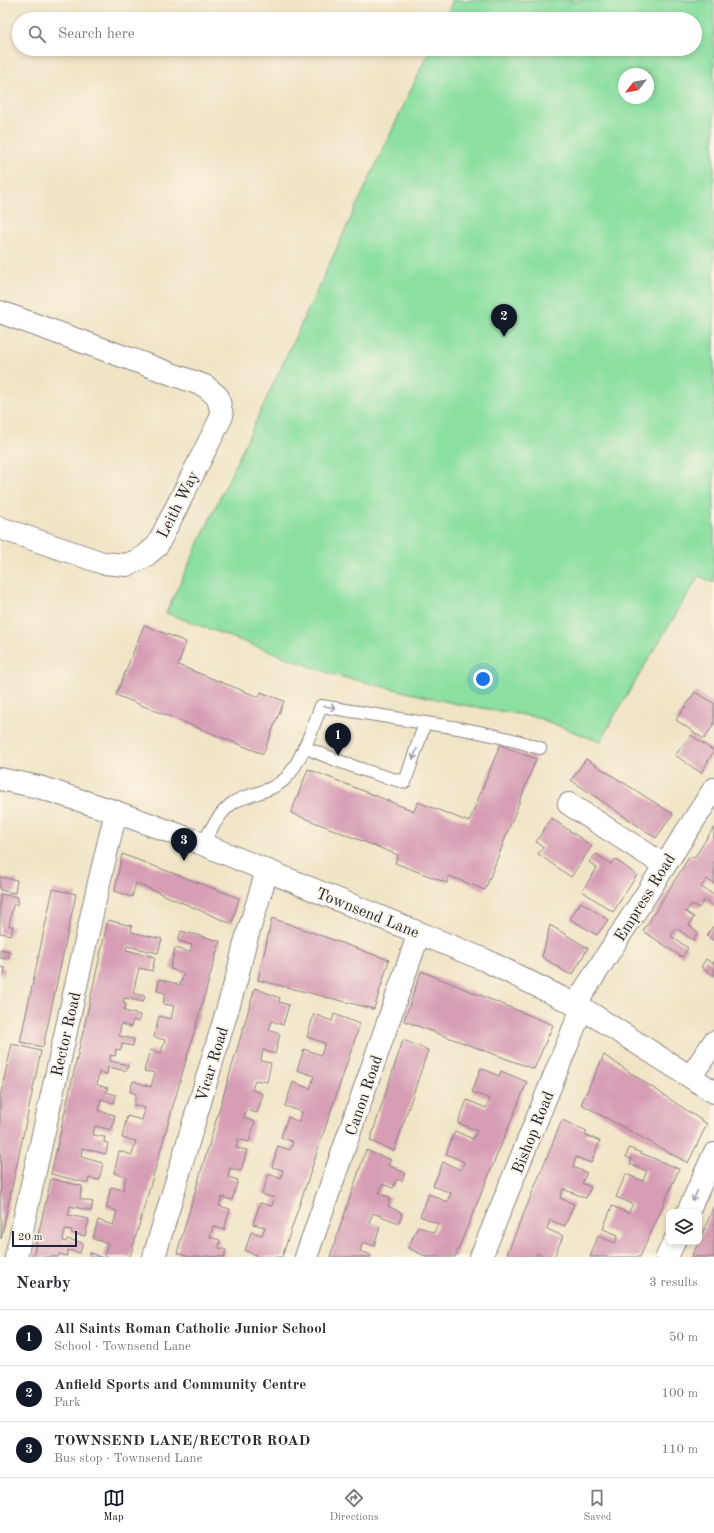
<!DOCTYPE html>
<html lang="en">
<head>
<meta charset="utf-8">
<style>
  :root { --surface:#fff; --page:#f2f2f3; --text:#2b2b33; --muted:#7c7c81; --line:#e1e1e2; --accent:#111827 }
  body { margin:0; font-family:"Old Standard TT",serif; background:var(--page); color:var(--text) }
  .controls { position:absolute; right:12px; bottom:12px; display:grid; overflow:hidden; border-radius:8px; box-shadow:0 2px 6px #0003 }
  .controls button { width:36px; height:36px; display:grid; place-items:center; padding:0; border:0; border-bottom:1px solid var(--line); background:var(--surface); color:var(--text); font:20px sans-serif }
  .compass { position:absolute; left:618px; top:68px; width:36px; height:36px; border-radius:50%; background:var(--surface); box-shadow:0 2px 6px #0003; rotate:239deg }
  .scale { position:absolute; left:12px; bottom:10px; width:65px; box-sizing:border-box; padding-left:4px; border:2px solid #22223b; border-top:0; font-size:11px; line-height:14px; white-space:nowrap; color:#22223b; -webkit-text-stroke:3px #fcf5e5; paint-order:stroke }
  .you { position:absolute; left:483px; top:679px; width:14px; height:14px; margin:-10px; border:3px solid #fff; border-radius:50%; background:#1a73e8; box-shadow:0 0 0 6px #1a73e833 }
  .badge { display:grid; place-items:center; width:26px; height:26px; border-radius:50%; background:var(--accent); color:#fff; font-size:13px; font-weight:700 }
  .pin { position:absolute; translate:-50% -33px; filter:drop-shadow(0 1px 2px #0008) }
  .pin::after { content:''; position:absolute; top:21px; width:14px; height:12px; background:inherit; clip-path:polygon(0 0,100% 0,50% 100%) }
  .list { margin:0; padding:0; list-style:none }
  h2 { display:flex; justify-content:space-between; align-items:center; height:52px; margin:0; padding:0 16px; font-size:17px }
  h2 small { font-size:13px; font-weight:400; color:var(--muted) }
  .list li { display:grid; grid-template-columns:26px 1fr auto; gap:12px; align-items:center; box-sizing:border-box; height:56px; padding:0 16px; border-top:1px solid var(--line) }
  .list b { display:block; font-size:15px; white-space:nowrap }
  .list p { margin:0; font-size:13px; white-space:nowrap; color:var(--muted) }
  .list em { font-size:13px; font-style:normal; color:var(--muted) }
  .icon { flex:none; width:22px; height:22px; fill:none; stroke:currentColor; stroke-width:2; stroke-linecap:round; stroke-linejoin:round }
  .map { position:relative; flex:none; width:714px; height:1257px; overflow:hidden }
  .search { position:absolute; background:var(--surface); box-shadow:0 2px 6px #0003; left:12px; right:12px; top:12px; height:44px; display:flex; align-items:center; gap:10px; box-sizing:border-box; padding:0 14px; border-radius:22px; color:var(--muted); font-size:15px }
  .sheet { height:220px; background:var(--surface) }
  nav { display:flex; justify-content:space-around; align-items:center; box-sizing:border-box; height:56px; border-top:1px solid var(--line); background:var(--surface); font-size:11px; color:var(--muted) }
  nav a { display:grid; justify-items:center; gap:2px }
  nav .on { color:var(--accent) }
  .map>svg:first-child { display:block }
  .green { fill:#8adfa1; stroke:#56806e; fill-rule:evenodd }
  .building { fill:#d69db5 }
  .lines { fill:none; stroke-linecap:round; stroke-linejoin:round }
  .lane-casing { stroke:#898380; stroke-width:14 }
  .street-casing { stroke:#898380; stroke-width:24 }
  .primary-casing { stroke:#898380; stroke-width:24 }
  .lane { stroke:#fff; stroke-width:12 }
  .street { stroke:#fff; stroke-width:22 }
  .primary { stroke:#fff; stroke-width:22 }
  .oneway { stroke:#9c9ca7 }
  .labels { text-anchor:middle; stroke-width:3.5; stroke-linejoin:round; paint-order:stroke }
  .street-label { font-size:16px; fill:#22223b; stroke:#fcf5e5 }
</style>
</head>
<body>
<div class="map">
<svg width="714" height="1257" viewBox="0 0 714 1257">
  <rect width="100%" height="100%" fill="#fcf5e5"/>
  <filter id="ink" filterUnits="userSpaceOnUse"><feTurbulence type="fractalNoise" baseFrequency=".025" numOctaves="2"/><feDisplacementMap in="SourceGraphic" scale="8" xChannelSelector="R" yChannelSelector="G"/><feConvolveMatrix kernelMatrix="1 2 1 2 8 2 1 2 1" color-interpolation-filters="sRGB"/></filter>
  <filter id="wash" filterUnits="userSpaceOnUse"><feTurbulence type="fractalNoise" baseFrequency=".012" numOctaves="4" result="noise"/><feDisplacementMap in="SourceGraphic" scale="16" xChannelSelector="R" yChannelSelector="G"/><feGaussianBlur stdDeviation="0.9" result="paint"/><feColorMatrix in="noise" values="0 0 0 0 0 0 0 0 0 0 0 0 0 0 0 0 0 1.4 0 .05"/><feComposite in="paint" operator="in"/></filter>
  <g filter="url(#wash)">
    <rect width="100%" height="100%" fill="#f0e4c6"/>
    <path class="green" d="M453 0H714V583L699 576 615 715 600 742 536 717 457 704 334 675 166 613 430 49H695V19H444ZM624 74H648V98H624Z"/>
    <g id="blocks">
      <g class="building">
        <path d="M144 625 186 642 178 665 259 697 261 692 284 701 263 754 116 695Z"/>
        <path d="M695 692 714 703V724L704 739 676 720Z"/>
        <path d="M691 735 714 751 701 773 675 755Z"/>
        <path d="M500 745 536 759 485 890 449 876 447 883 395 863 398 855 291 813 308 769 414 811 418 802 469 822Z"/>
        <path d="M586 759 673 814 656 838 571 780Z"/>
        <path d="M551 818 592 846 571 877 538 854 544 847 536 842Z"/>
        <path d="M714 827V884L707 879 701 887 714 895V907L704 900 699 908 691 904 686 912 694 917 689 925 698 932 693 940 676 928 671 936 688 948 682 957 643 931 690 856 694 858Z"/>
        <path d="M122 854 239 898 232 924 136 883 132 897 115 891Z"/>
        <path d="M596 854 611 864 615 859 637 875 613 912 582 891 597 868 589 862Z"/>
        <path d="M0 877 17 880 15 893 0 890Z"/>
        <path d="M53 889 76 894 43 1047 20 1042Z"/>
        <path d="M0 894 18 897 17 905H13L9 926H13L11 935 0 933Z"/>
        <path d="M581 902 608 920 597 935 570 919Z"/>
        <path d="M272 918 389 960 374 1009 258 980Z"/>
        <path d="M108 920 132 926 131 932 162 939 158 953 127 946 126 950 155 957 152 971 139 968 133 993 145 996 143 1002 125 998 123 1003 126 1004 124 1011 140 1015 139 1022 133 1020 131 1027 121 1024 119 1036 134 1039 133 1046 122 1044 121 1050 116 1049 115 1056 110 1055V1061L128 1065 126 1071 108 1067 107 1074 99 1072 97 1085 108 1088 106 1092 116 1095 114 1103 101 1099 99 1111 115 1115 112 1130 95 1126 93 1135 105 1137 104 1142 108 1143 106 1154 82 1148 81 1157 103 1163 99 1180 89 1178 88 1183 51 1174Z"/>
        <path d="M550 925 588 948 573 974H569L542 957Z"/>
        <path d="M712 927 714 928V941L707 936Z"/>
        <path d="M181 931 220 941 130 1257H104L108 1243 93 1239 98 1220 113 1225 117 1211 106 1208 111 1187 123 1190 126 1176 114 1173 119 1151 132 1155 136 1141 122 1138 127 1116 142 1120 145 1108 134 1105 136 1094 130 1092 133 1081 151 1087 155 1073 144 1071 150 1050 161 1053 165 1040 154 1037 159 1016 171 1019 174 1006 163 1004 165 993 157 991 159 979 180 985 184 973 170 969 175 948 190 952 192 945 178 941Z"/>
        <path d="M0 949 9 951 8 959 0 958Z"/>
        <path d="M706 959 713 964 714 961V976L701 967Z"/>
        <path d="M0 967 5 968 4 975 0 974Z"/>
        <path d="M421 971 553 1025 534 1069 404 1021Z"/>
        <path d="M255 988 280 998 279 1002 289 1005 283 1025 272 1021 269 1030 280 1034 275 1054 263 1050 261 1061 271 1063 267 1082 255 1080 252 1090 263 1094 257 1113 246 1110 244 1118 255 1122 249 1142 238 1139 236 1148 247 1150 241 1171 230 1168 228 1177 238 1180 232 1200 222 1197 219 1206 230 1209 224 1230 213 1226 210 1237 220 1240 219 1248 226 1250 224 1257 204 1256V1257H190L177 1253Z"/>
        <path d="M314 1014 332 1021 334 1014 360 1024 282 1257H255L256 1255 245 1251 251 1232 262 1235 265 1227 253 1224 260 1203 272 1206 274 1198 262 1194 269 1174 281 1179 283 1170 272 1167 278 1146 290 1150 293 1142 281 1137 288 1117 299 1122 302 1112 285 1106 293 1082 310 1089 314 1076 297 1070 304 1049 321 1055 325 1043 307 1037Z"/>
        <path d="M403 1040 428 1050 394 1151 370 1141Z"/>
        <path d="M12 1044 41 1051 1 1239 0 1097Z"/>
        <path d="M604 1055 707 1124 688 1163 581 1104Z"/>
        <path d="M481 1068 499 1076 501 1071 527 1082 455 1257H425V1256L408 1248 418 1226 434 1233 438 1224 420 1216 429 1194 447 1202 451 1193 433 1186 443 1162 461 1170 464 1162 446 1154 455 1131 473 1139 477 1131 458 1123 467 1100 486 1108 490 1099 472 1092Z"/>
        <path d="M562 1120 587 1131 585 1135 600 1141 591 1163 576 1157 573 1167 587 1173 582 1183 591 1187 586 1198 563 1189 560 1198 574 1204 565 1226 550 1220 547 1229 563 1236 554 1257H545L537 1253 535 1257H506Z"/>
        <path d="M629 1148 679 1169 640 1257H590L598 1236 615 1243 618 1235 603 1229 612 1206 628 1213 633 1204 616 1197 626 1174 643 1181 647 1171 630 1164 632 1159 626 1157Z"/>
        <path d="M366 1150 391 1160 388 1165 405 1173 402 1181 397 1179 393 1188 383 1184 379 1194 390 1197 388 1206 402 1213 399 1223 373 1213 369 1222 380 1227 374 1246 363 1242 360 1251 371 1255 370 1257H330Z"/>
        <path d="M51 1179 82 1186 80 1199 93 1202 91 1211 70 1206 68 1215 89 1219 85 1236 71 1233 72 1230 65 1229 63 1241 66 1242 67 1239 83 1243 80 1253 68 1250 67 1256 59 1254 58 1257H33Z"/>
        <path d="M714 1206V1257H691L699 1242Z"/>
        <path d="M90 1253 101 1257H89Z"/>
      </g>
    </g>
  </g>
  <g filter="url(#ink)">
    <use href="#blocks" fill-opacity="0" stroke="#898380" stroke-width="1"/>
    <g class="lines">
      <g class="lane-casing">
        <g id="lane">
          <path d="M425 723C465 728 502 736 540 748"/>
          <path d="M202 844C211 830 221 809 236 801 253 793 273 791 286 778 301 762 313 727 321 706L425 723 405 782C370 774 337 761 304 747"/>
        </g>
      </g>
      <g class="street-casing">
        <g id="street">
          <path d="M0 312 205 386 218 397 222 416 157 546 144 557 127 565 103 563 0 528"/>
          <path d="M569 804 664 865"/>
          <path d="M575 1005 714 789"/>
          <path d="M691 1076 714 1042"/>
          <path d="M688 1212 714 1154"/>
          <path d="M16 1257 97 891 116 812"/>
          <path d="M154 1257 237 977 245 943 267 871"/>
          <path d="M306 1257 419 933"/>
          <path d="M481 1257 582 1008"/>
          <path d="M667 1257 674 1242"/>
        </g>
      </g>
      <g class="primary-casing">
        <path id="primary" d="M0 779 39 787 116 812 190 839 485 960 582 1008 714 1092"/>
      </g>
      <use href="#lane" class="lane"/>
      <use href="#street" class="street"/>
      <use href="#primary" class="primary"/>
    </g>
    <defs><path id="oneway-shaft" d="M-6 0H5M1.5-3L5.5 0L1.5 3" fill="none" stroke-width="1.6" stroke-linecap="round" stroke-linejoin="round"/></defs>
    <g class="oneway">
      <use href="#oneway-shaft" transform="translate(330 707) rotate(9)"/>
      <use href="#oneway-shaft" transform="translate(415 754) rotate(109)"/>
      <use href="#oneway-shaft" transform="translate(695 1196) rotate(115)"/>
    </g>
  </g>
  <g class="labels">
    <g class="street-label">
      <text transform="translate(177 504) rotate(-63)" y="6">Leith Way</text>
      <text transform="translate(644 897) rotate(-58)" y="6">Empress Road</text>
      <text transform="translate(368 912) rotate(22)" y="6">Townsend Lane</text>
      <text transform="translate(65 1034) rotate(-77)" y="6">Rector Road</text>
      <text transform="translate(211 1064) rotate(-73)" y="6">Vicar Road</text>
      <text transform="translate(363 1095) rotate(-71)" y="6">Canon Road</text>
      <text transform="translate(532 1132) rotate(-68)" y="6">Bishop Road</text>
    </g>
  </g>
</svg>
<div class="controls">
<button><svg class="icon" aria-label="layers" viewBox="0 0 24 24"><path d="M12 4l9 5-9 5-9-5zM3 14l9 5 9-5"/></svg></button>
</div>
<svg class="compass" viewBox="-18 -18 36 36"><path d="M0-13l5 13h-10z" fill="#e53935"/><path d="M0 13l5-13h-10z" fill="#7c7c81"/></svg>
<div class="scale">20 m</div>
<div class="you"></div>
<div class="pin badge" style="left:338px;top:756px">1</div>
<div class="pin badge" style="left:504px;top:337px">2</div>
<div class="pin badge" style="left:184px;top:861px">3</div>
<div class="search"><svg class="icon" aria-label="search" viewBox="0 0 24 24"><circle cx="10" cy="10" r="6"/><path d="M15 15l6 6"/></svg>Search here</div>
</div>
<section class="sheet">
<h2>Nearby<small>3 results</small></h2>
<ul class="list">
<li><span class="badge">1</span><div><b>All Saints Roman Catholic Junior School</b><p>School · Townsend Lane</p></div><em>50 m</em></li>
<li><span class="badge">2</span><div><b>Anfield Sports and Community Centre</b><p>Park</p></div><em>100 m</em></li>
<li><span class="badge">3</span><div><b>TOWNSEND LANE/RECTOR ROAD</b><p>Bus stop · Townsend Lane</p></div><em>110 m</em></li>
</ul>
</section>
<nav>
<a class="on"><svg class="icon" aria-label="map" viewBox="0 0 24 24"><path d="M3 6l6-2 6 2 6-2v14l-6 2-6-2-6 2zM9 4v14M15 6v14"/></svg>Map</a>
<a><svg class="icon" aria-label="directions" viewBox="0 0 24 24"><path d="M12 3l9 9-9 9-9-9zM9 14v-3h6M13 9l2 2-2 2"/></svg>Directions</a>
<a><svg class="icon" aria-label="saved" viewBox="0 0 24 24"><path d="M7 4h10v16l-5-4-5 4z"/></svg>Saved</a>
</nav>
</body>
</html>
